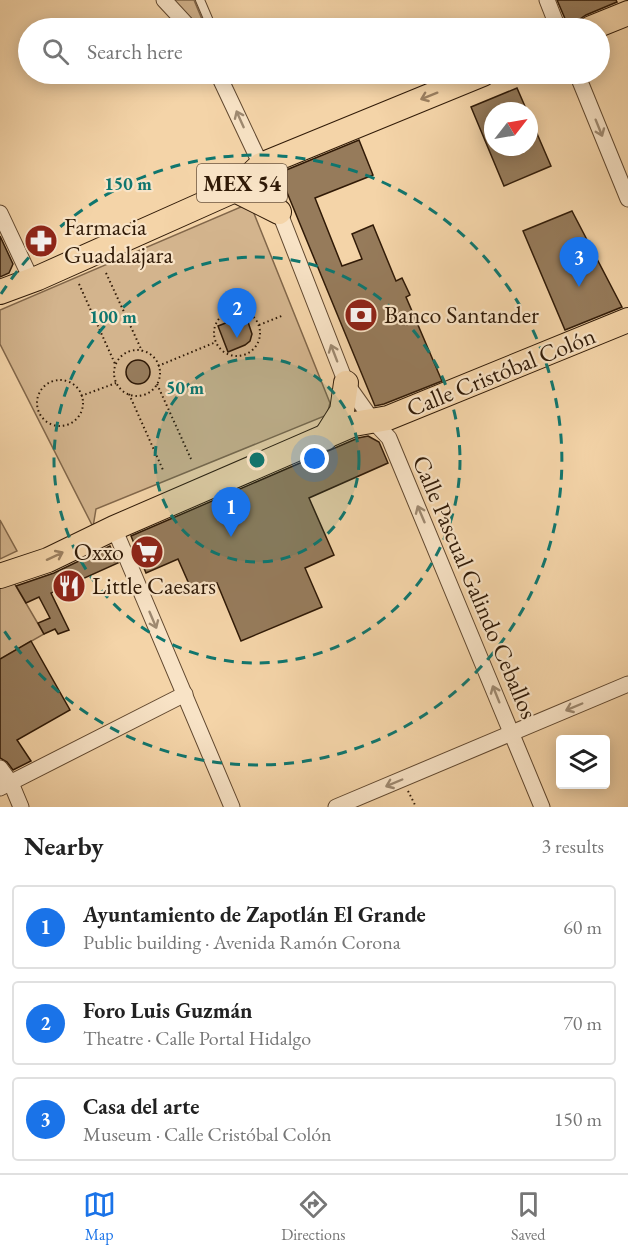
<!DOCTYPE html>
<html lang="en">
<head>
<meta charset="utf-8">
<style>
  :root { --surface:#fff; --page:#f6f6f6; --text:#222; --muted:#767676; --line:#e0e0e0; --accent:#1a73e8 }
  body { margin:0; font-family:"EB Garamond",serif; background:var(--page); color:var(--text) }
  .controls { position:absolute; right:18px; bottom:18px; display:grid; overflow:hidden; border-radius:6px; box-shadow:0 3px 15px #0003 }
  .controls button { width:54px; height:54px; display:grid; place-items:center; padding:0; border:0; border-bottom:2px solid var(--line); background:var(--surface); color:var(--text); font:30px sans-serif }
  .compass { position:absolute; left:484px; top:102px; width:54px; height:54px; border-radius:50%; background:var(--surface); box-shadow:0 3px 15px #0003; rotate:59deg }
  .you { position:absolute; left:315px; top:459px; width:21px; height:21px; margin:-15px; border:4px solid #fff; border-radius:50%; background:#1a73e8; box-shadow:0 0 0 9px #1a73e833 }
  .badge { display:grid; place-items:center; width:39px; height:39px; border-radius:50%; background:var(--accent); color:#fff; font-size:20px; font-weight:700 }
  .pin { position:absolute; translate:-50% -50px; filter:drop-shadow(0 2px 3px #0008) }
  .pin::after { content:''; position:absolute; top:32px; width:21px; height:18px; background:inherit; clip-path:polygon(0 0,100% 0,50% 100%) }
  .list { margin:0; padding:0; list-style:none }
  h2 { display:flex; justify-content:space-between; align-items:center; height:78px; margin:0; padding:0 24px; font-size:26px }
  h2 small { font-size:20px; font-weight:400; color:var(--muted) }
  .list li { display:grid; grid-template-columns:39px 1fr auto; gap:18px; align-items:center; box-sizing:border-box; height:84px; margin:0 12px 12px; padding:0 12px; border:2px solid var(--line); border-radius:6px }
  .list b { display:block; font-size:22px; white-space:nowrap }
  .list p { margin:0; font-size:20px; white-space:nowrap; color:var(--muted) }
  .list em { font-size:20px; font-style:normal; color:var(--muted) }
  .icon { flex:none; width:33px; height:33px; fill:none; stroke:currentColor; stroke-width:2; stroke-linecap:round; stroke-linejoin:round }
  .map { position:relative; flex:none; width:628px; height:807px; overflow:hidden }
  .search { position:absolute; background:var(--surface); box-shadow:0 3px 15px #0003; left:18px; right:18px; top:18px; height:66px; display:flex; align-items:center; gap:15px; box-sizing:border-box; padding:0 21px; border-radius:33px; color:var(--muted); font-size:22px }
  .sheet { height:366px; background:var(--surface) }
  nav { display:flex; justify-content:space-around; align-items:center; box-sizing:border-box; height:84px; border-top:2px solid var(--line); background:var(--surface); font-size:16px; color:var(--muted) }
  nav a { display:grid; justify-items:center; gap:3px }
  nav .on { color:var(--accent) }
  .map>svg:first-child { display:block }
  .green { fill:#d3b48d; stroke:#82674a; stroke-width:1.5 }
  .building { fill:#967b5b; stroke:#301a07; stroke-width:1.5 }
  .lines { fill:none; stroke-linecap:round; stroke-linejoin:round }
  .lane-casing { stroke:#61482f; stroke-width:10 }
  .street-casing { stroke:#61482f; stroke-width:17 }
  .primary-casing { stroke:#301a07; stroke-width:26 }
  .path { stroke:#301a07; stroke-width:2; stroke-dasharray:1.5 3; stroke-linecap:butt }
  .lane { stroke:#f8e3c6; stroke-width:8 }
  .street { stroke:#f8e3c6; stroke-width:15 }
  .primary { stroke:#f4d4a8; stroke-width:24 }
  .oneway { stroke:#9c8060 }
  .oneway2 { stroke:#9e8970 }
  .ring { fill:none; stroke:#0f766e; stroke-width:3; stroke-dasharray:10 8 }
  .labels { text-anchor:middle; stroke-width:4.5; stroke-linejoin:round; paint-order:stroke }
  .shield { fill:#f8e3c6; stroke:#6c5640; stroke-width:1.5 }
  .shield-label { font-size:22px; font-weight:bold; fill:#301a07 }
  .poi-label { font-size:24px; fill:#301a07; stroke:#f8e3c6; text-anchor:start }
  .street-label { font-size:24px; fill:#301a07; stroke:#f8e3c6 }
  .centre { fill:#0f766e; stroke:#f8e3c6; stroke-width:3 }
  .ring-label { font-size:18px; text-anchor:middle; font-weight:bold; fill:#0f766e; stroke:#f8e3c6; stroke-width:4.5; stroke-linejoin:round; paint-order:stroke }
</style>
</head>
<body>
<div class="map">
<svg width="628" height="807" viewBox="0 0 628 807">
  <rect width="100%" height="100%" fill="#f4d4a8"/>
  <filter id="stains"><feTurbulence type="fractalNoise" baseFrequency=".00333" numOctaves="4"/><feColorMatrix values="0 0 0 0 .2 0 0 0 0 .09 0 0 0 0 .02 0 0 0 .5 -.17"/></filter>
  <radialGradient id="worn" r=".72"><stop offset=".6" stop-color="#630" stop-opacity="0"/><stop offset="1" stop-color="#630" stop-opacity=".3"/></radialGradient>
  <g class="green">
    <path d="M172 0H194L204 24 196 28Z"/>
    <path d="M243 206 253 211 330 403 327 415 96 509 93 527 0 344V310Z"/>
    <path d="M0 520 17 551 0 559Z"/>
    <path d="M0 581H13L44 634 0 659Z"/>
  </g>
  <g class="building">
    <path d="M557 0H616L617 2 586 15 580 19 577 25 569 28Z"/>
    <path d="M517 88 527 111H493V147H529V115L551 166 504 186 471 107Z"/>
    <path d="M359 140 373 175 315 198 342 266 362 259 352 234 373 225 396 281 402 278 410 295 406 297 442 381 384 404 375 406 279 173Z"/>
    <path d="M572 211 622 307 565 330 523 231Z"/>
    <path d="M0 236 13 264 9 273 0 277Z"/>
    <path d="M236 319 248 322 252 334 250 341 245 345 228 352 218 326Z"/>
    <circle cx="138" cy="372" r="12"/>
    <path d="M368 436 379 442 388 463 309 498 334 555 305 568 322 607 241 641 217 583 193 593 178 559 146 573 131 536 358 438Z"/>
    <path d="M110 546 118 563 51 593 69 630 58 634 55 629 44 634 38 623 50 618 39 597 26 603 16 586 54 573Z"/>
    <path d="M31 641 70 710 17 740 31 761 13 770 7 762 0 758V659Z"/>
  </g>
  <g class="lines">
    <g class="lane-casing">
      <path id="lane" d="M200 0 212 28"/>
    </g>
    <g class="street-casing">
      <g id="street">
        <path d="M164 0 190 28"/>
        <path d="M547 0 558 28"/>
        <path d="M218 74 261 165 346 383 373 421 389 438 542 807"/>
        <path d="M577 74 628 199"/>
        <path d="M0 213 32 281"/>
        <path d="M114 528 232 807"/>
        <path d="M0 768 11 783 21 807"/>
        <path d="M0 788 185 694"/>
        <path d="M336 807 628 684"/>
      </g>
    </g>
    <g class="primary-casing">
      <g id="primary">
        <path d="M591 28 628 13"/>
        <path d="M235 190 279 212"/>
        <path d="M0 292 38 278 235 190 261 165 483 74"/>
        <path d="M325 438 342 411 346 383"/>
        <path d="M0 576 48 560 114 528 354 424 388 418 628 320"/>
      </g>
    </g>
    <g class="path">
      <path d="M106 273 142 351"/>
      <path d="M79 284 116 366"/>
      <circle cx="237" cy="333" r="23"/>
      <path d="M259 325 284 315"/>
      <circle cx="137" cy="373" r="23"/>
      <path d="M158 366 216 342"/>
      <circle cx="60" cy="403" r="23"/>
      <path d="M157 384 191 459"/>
      <path d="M129 394 163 470"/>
      <path d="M81 396 116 383"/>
      <path d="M408 791 416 807"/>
    </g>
    <use href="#lane" class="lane"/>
    <use href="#street" class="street"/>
    <use href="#primary" class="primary"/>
  </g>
  <defs><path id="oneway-shaft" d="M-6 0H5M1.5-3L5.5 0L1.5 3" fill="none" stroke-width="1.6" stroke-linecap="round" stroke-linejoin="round" transform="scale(1.5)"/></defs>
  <g class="oneway">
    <use href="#oneway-shaft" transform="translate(429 96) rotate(158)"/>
    <use href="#oneway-shaft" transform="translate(55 556) rotate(-25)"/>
  </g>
  <g class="oneway2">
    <use href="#oneway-shaft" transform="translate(240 119) rotate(-114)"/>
    <use href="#oneway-shaft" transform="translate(599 128) rotate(68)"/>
    <use href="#oneway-shaft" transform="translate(334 353) rotate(-111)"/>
    <use href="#oneway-shaft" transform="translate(421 514) rotate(-113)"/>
    <use href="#oneway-shaft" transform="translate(153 620) rotate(67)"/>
    <use href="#oneway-shaft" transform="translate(496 694) rotate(-112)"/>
    <use href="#oneway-shaft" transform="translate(574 707) rotate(157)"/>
    <use href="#oneway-shaft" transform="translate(394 783) rotate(157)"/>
  </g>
  <circle cx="257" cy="460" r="102" fill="#0f766e" fill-opacity=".12"/>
  <g class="ring">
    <circle cx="257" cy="460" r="102"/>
    <circle cx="257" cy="460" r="203"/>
    <path d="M1 294A305 305 0 1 1 1 626"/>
  </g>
  <defs>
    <g id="pharmacy-disc" transform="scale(1.725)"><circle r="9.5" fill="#8f2418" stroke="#f8e3c6"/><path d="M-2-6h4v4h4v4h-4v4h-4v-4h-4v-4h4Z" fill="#fff"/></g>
    <g id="bank-disc" transform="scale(1.725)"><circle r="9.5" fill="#8f2418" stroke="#f8e3c6"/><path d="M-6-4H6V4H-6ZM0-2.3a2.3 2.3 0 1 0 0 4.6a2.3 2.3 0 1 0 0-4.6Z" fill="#fff"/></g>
    <g id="supermarket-disc" transform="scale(1.725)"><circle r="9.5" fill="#8f2418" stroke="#f8e3c6"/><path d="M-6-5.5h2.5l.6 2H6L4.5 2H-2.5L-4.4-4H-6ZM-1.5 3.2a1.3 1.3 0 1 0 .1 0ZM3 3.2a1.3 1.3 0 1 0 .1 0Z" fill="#fff"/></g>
    <g id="restaurant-disc" transform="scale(1.725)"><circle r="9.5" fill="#8f2418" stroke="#f8e3c6"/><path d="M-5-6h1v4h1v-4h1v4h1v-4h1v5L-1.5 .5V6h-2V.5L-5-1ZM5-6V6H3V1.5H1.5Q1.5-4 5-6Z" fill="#fff"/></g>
  </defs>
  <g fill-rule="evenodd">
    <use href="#pharmacy-disc" x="41" y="241"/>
    <use href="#bank-disc" x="361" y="315"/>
    <use href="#supermarket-disc" x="147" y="552"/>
    <use href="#restaurant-disc" x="69" y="586"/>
  </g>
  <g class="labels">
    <rect class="shield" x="197" y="164" width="90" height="38" rx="4.5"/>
    <g class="shield-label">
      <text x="242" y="191">MEX 54</text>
    </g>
    <g class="poi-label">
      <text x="64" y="235">Farmacia<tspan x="64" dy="28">Guadalajara</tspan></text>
      <text x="384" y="323">Banco Santander</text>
      <text x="124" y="560" text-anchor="end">Oxxo</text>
      <text x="92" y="594">Little Caesars</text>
    </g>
    <g class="street-label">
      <text transform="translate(501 372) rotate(-22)" y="8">Calle Cristóbal Colón</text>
      <text transform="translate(475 587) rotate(67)" y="8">Calle Pascual Galindo Ceballos</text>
    </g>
  </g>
  <circle cx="257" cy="460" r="9" class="centre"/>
  <g class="ring-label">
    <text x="128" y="190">150 m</text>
    <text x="113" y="323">100 m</text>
    <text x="185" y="394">50 m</text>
  </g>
  <rect width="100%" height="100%" filter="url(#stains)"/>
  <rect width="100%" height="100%" fill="url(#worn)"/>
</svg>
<div class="controls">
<button><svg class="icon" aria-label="layers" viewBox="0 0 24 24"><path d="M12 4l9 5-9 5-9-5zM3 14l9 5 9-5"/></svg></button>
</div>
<svg class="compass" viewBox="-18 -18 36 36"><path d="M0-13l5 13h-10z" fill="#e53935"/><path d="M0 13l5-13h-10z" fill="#767676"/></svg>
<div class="you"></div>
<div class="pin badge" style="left:231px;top:537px">1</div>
<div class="pin badge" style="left:237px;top:338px">2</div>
<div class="pin badge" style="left:579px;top:287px">3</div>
<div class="search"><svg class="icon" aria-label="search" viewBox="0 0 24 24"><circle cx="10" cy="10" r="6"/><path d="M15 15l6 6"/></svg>Search here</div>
</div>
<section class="sheet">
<h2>Nearby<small>3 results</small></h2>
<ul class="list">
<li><span class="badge">1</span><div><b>Ayuntamiento de Zapotlán El Grande</b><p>Public building · Avenida Ramón Corona</p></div><em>60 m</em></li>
<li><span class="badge">2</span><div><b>Foro Luis Guzmán</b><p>Theatre · Calle Portal Hidalgo</p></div><em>70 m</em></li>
<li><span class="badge">3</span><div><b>Casa del arte</b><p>Museum · Calle Cristóbal Colón</p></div><em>150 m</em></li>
</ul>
</section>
<nav>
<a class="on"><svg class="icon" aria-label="map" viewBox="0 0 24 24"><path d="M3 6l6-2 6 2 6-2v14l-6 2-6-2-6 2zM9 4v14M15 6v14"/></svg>Map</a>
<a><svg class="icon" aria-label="directions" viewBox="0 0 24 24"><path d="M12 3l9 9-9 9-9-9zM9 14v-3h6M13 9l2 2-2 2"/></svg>Directions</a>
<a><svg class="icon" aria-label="saved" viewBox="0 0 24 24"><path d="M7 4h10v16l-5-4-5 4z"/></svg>Saved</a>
</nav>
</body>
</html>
